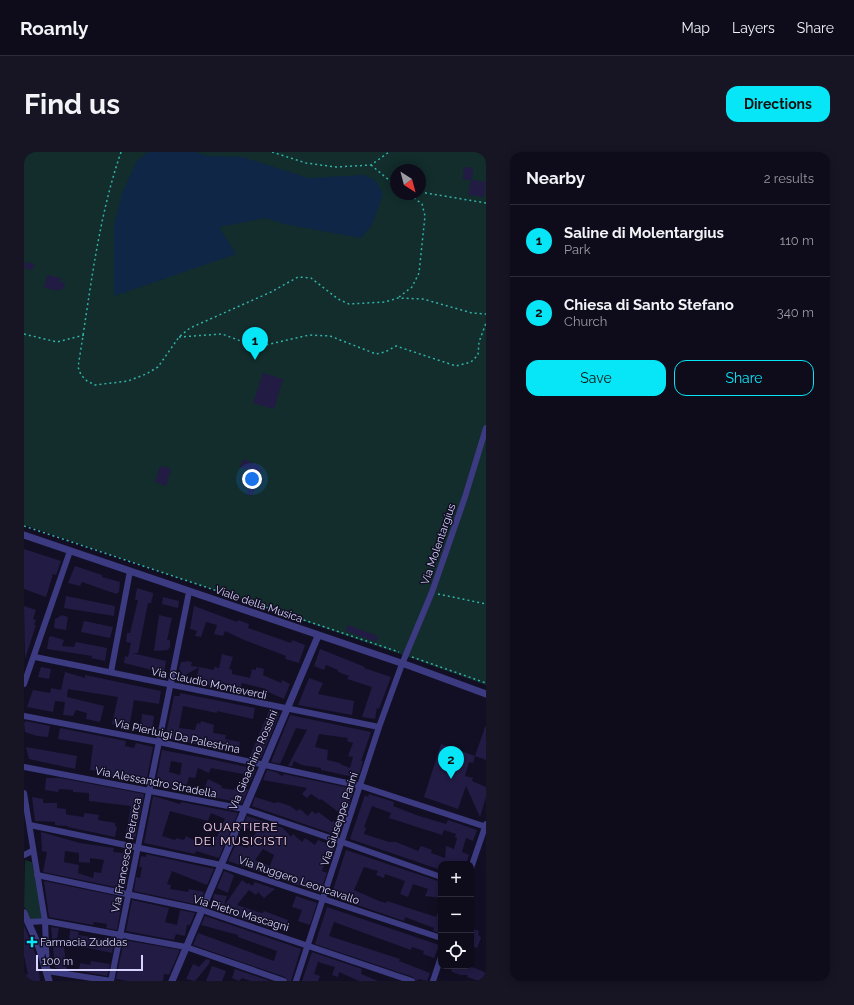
<!DOCTYPE html>
<html lang="en">
<head>
<meta charset="utf-8">
<style>
  :root { --surface:#0e0b1b; --page:#171424; --text:#f1f3f6; --muted:#9b9ba3; --line:#2e2b3a; --accent:#07e6f6 }
  body { margin:0; font-family:Raleway,sans-serif; background:var(--page); color:var(--text) }
  .controls { position:absolute; right:12px; bottom:12px; display:grid; overflow:hidden; border-radius:8px; box-shadow:0 2px 10px #0003 }
  .controls button { width:36px; height:36px; display:grid; place-items:center; padding:0; border:0; border-bottom:1px solid var(--line); background:var(--surface); color:var(--text); font:20px sans-serif }
  .compass { position:absolute; left:366px; top:12px; width:36px; height:36px; border-radius:50%; background:var(--surface); box-shadow:0 2px 10px #0003; rotate:144deg }
  .scale { position:absolute; left:12px; bottom:10px; width:107px; box-sizing:border-box; padding-left:4px; border:2px solid #d6d3fe; border-top:0; font-size:11px; line-height:14px; white-space:nowrap; color:#d6d3fe; -webkit-text-stroke:3px #120f24; paint-order:stroke }
  .you { position:absolute; left:228px; top:327px; width:14px; height:14px; margin:-10px; border:3px solid #fff; border-radius:50%; background:#1a73e8; box-shadow:0 0 0 6px #1a73e833 }
  .badge { display:grid; place-items:center; width:26px; height:26px; border-radius:50%; background:var(--accent); color:#111; font-size:13px; font-weight:700 }
  .pin { position:absolute; translate:-50% -33px; filter:drop-shadow(0 1px 2px #0008) }
  .pin::after { content:''; position:absolute; top:21px; width:14px; height:12px; background:inherit; clip-path:polygon(0 0,100% 0,50% 100%) }
  .list { margin:0; padding:0; list-style:none }
  h2 { display:flex; justify-content:space-between; align-items:center; height:52px; margin:0; padding:0 16px; font-size:17px }
  h2 small { font-size:13px; font-weight:400; color:var(--muted) }
  .list li { display:grid; grid-template-columns:26px 1fr auto; gap:12px; align-items:center; box-sizing:border-box; height:72px; padding:0 16px; border-top:1px solid var(--line) }
  .list b { display:block; font-size:15px; white-space:nowrap }
  .list p { margin:0; font-size:13px; white-space:nowrap; color:var(--muted) }
  .list em { font-size:13px; font-style:normal; color:var(--muted) }
  .actions { display:flex; gap:8px; padding:12px 16px }
  .actions a { flex:1; padding:9px 0; border:1px solid var(--accent); border-radius:12px; text-align:center; font-size:14px; color:var(--accent) }
  .actions .main { background:var(--accent); color:#111 }
  .icon { flex:none; width:22px; height:22px; fill:none; stroke:currentColor; stroke-width:2; stroke-linecap:round; stroke-linejoin:round }
  .map { position:relative; flex:none; width:462px; height:829px; overflow:hidden; border-radius:12px }
  header { display:flex; align-items:center; gap:24px; box-sizing:border-box; height:56px; padding:0 20px; background:var(--surface); border-bottom:1px solid var(--line) }
  header strong { font-size:19px }
  nav { display:flex; gap:22px; margin-inline-start:auto; font-size:14px }
  .intro { display:flex; align-items:center; justify-content:space-between; box-sizing:border-box; height:96px; padding:0 24px }
  h1 { margin:0; font-size:28px }
  .button { padding:10px 18px; border-radius:12px; background:var(--accent); color:#111; font-size:14px; font-weight:700 }
  main { display:flex; gap:24px; padding:0 24px }
  aside { flex:1; background:var(--surface); border-radius:12px; box-shadow:0 2px 10px #0003 }
  .map>svg:first-child { display:block }
  .green { fill:#122d2c; fill-rule:evenodd }
  .water { fill:#0f2647 }
  .building { fill:#221b44; fill-rule:evenodd }
  .lines { fill:none; stroke-linecap:round; stroke-linejoin:round }
  .path { stroke:#32b2a6; stroke-width:1.5; stroke-dasharray:2 3; stroke-linecap:butt }
  .minor { stroke:#3c3b81; stroke-width:6 }
  .tertiary { stroke:#3c3b81; stroke-width:7 }
  .poi-dot { fill:#07e6f6; stroke:#120f24; stroke-width:1.5 }
  .labels { text-anchor:middle; stroke-width:3; stroke-linejoin:round; paint-order:stroke }
  .street-label { font-size:11px; fill:#d6d3fe; stroke:#120f24 }
  .poi-label { font-size:11px; fill:#d6d3fe; stroke:#120f24; text-anchor:start }
  .neighbourhood-label { font-size:12px; letter-spacing:1px; fill:#fed5f0; stroke:#120f24 }
</style>
</head>
<body>
<header>
<strong>Roamly</strong>
<nav><a>Map</a><a>Layers</a><a>Share</a></nav>
</header>
<div class="intro"><h1>Find us</h1><a class="button">Directions</a></div>
<main>
<div class="map">
<svg width="462" height="829" viewBox="0 0 462 829">
  <rect width="100%" height="100%" fill="#120f24"/>
  <g class="green">
    <path d="M0 0H462V533L376 502 0 373ZM372 18H396V42H372Z"/>
    <path d="M1 708 8 710 18 766 7 768 0 754Z"/>
  </g>
  <path class="water" d="M124 0H171L183 4 219 5 284 26 339 23 352 29 359 42 348 73 337 86 260 72 242 66 195 75 212 102 90 144V73L99 39 113 9Z"/>
  <g class="building">
    <path d="M440 15 449 16 448 28 462 30 460 45 444 43 447 28 439 27Z"/>
    <path d="M0 110 10 112 9 118 0 116Z"/>
    <path d="M23 123 37 126 36 130 41 131 40 137 37 136 36 139 20 136Z"/>
    <path d="M239 221 259 227 250 257 229 251Z"/>
    <path d="M219 307 235 313 234 315 238 317 228 344 223 342 230 319 216 315Z"/>
    <path d="M136 314 147 317 142 334 131 330Z"/>
    <path d="M0 397 37 409 32 423 29 422 22 445 0 437Z"/>
    <path d="M51 414 78 423V425L96 430 95 440 92 442 58 430 56 434 44 431Z"/>
    <path d="M113 436 129 441V443L127 451H124L114 501H108L142 509 140 521 100 511 101 504 104 505 107 491 102 490 103 481H106L114 448H111Z"/>
    <path d="M42 444 91 454 90 464 40 456Z"/>
    <path d="M139 445 155 449 154 456 138 452Z"/>
    <path d="M0 454 12 458 9 467 12 468 10 473H12L1 507Z"/>
    <path d="M170 454 213 470 214 468 225 472 224 476 267 491 268 488 281 493 275 511 261 507 262 504 220 488 201 479 199 484 190 482 193 473 182 470 177 485 171 484 173 479 166 477Z"/>
    <path d="M38 463 44 465 42 478 30 476 31 467Z"/>
    <path d="M135 463 148 466 143 488H146V495L144 498 130 499Z"/>
    <path d="M60 469 89 475 86 486 57 480Z"/>
    <path d="M324 473 354 484 352 490 322 479Z"/>
    <path d="M27 484 40 488 38 494 50 495 52 490 83 496 81 509 67 506 68 504 23 497 25 485Z"/>
    <path d="M296 497 341 515 340 516 367 525 355 557 353 556 351 567 338 565 348 535 323 527 325 524 314 520V518L302 513 300 518 290 514Z"/>
    <path d="M198 502 209 505 205 517 208 518V522L226 526 228 517 232 518V515L240 517 239 523 257 531 258 528 266 532 260 547 242 539V537L218 531 217 535 188 530 187 534 172 529 175 515 190 518V515L195 516Z"/>
    <path d="M162 509 168 510 167 514 175 515 160 524 155 517 157 510H161Z"/>
    <path d="M17 515 27 517 25 527 14 525Z"/>
    <path d="M41 520 61 526V523L137 539 135 552 110 548 105 576 88 572 94 545 44 537 43 545 80 554 76 570 62 567 63 561 52 558 49 564 39 563 41 550 31 549 29 560 3 555 9 538 26 541 27 536 37 538Z"/>
    <path d="M285 526 299 531 294 542 330 549 328 563 274 553Z"/>
    <path d="M156 541 231 556 229 567 193 559V561L159 554 155 576 171 578 173 571 176 572 177 569 190 573 189 581 202 583 201 587 216 590 214 601 141 586 150 544H156Z"/>
    <path d="M245 559 255 561V563L237 606 226 604Z"/>
    <path d="M118 562 130 564 128 579 117 576Z"/>
    <path d="M266 563 347 580 337 609H339L334 626 297 618V616L278 613 270 609 268 614H264L283 578 272 576 256 612 247 610ZM295 582 324 586 323 589 329 591 324 604 329 605 326 616 316 612V611L303 608 304 598 291 595Z"/>
    <path d="M2 569 26 574 24 585 13 584 1 580 0 571Z"/>
    <path d="M461 575H462V608L451 604Z"/>
    <path d="M36 576 102 589 101 594 110 596 112 591 129 595 122 631 77 622V619L66 618 69 593 34 587Z"/>
    <path d="M417 592 451 604 449 611 445 610 441 624 449 626 448 629 462 635V645L456 665 442 634 434 657 400 645Z"/>
    <path d="M2 595 53 604 51 617 5 607Z"/>
    <path d="M138 598 186 607 232 617 227 628 219 627V622L187 616 185 621 174 616 171 626 165 625 161 639 131 634ZM147 609 158 611 156 623 145 620Z"/>
    <path d="M243 618 252 620 258 624 260 622 330 637 315 684 228 654 231 645 250 651 254 650 266 654 273 659 276 657 284 664 288 659 292 662 294 660 308 670 309 669 313 670 316 661 297 647 296 648 287 642 283 646 278 642 283 636 239 628Z"/>
    <path d="M22 626H36L120 642 111 688 101 687 107 654 65 649V641L49 640V638L35 637 34 640 21 638Z"/>
    <path d="M184 627 198 634 197 636 210 638V636L215 637 217 634 224 638 218 651 178 643Z"/>
    <path d="M345 642 370 650 369 654 395 664 422 672 424 668 453 678 449 689 442 686 438 700 445 703 442 712H417V718L326 687 341 643 344 645ZM348 654 367 661 365 666 418 683 420 678 432 682 431 685 433 686 430 697 422 694 421 706 407 701 408 698 397 694 394 699 372 690H365L340 682 342 676 340 675Z"/>
    <path d="M129 644 156 652 157 650 214 661 195 706 172 699 171 702 120 691ZM146 659 184 669 187 661 201 667 193 685 191 684 188 693 179 689 178 692 162 684 160 688 152 686 151 688 138 684Z"/>
    <path d="M8 645 19 647V651H33V656L42 657V662L45 663 60 665V661L75 663 74 668 91 671V674L93 675 91 685 44 675V674L31 673V670L11 669Z"/>
    <path d="M223 664 259 676 267 685 269 682 278 690 281 686 291 693 294 688 311 695 307 708 302 706 298 719 303 721 296 741 204 709 212 692 223 696 233 679 219 675ZM239 697 250 703 246 714 231 708Z"/>
    <path d="M17 680 56 691 90 696 89 700 99 701 100 698 108 700 101 737 19 720 23 700 18 699ZM41 699 55 701V710L66 711V706L80 708 77 721 70 720 69 726 54 721 55 713 40 710Z"/>
    <path d="M322 698 417 730V746L401 744 404 737 389 732 384 745 376 742 381 729 361 722 360 726 352 723 354 719 340 715 330 738 355 749 362 751 363 749 412 765 417 752V781L409 779 410 776 381 765 380 769 307 744Z"/>
    <path d="M122 702 190 717 183 733 148 719 143 732 147 733 146 737 164 740 165 737 180 740 175 753 110 739 112 725 116 726 118 715H115L117 704 122 705Z"/>
    <path d="M200 719 210 723 204 741 193 736Z"/>
    <path d="M218 728 223 732 225 731 228 734 231 730 251 737 240 746 234 740 232 743 225 738 213 753 234 760 239 761 240 759 264 768 261 779 247 774 246 776 187 756 190 742 203 744 200 754Z"/>
    <path d="M20 729 97 745 96 749 98 750 93 778 82 776 83 772 70 770 69 773 25 765Z"/>
    <path d="M272 744 293 751 286 773 274 769 278 758 268 755Z"/>
    <path d="M108 748 145 756 141 770 153 773 156 758 171 761 166 773H163L161 784 152 782 150 788 102 779Z"/>
    <path d="M303 755 415 793 410 806 399 802 400 799 388 795 387 798 310 770 305 784 376 807 375 809 406 821 403 829 395 827 392 829 389 825 291 792Z"/>
    <path d="M181 764 277 797 267 829H264L261 825 169 793 174 781 250 809 253 799 214 785V783L177 773Z"/>
    <path d="M0 773 14 809 16 829H0V823L4 822 0 804Z"/>
    <path d="M27 775 35 776 33 787 39 788 43 818 31 816Z"/>
    <path d="M447 776 455 779 454 782 457 786 453 796 447 794Z"/>
    <path d="M46 778 55 780 54 783 80 787 81 785 91 786 88 801 45 792Z"/>
    <path d="M100 788 156 798 145 823 140 822 139 829H104L92 827Z"/>
    <path d="M288 800 338 817 337 822 354 829H335L315 820 314 825 308 823 311 815 294 810 290 822 296 824 294 829H278Z"/>
    <path d="M182 807 186 808 185 812 171 829 162 827 169 812 175 815Z"/>
    <path d="M67 809 86 812 83 824 55 819 56 811 66 813Z"/>
    <path d="M188 814 202 819 198 829H182Z"/>
    <path d="M426 814H445L456 818 462 821V829H455L443 825 444 823H437L428 820Z"/>
    <path d="M211 817 246 829H227L218 826 215 829 208 826Z"/>
  </g>
  <g class="lines">
    <g class="path">
      <path d="M97 0C73 70 66 143 54 215L57 223 63 229 71 233 104 229 122 222 134 215 155 185 166 176 247 140 274 125 287 126 314 147 325 152 361 150 374 146 399 147 448 161 462 162"/>
      <path d="M248 0 282 11 312 15 347 13 365 0"/>
      <path d="M347 13 372 34"/>
      <path d="M396 40 462 51"/>
      <path d="M375 145 388 135 395 121 401 64 398 52 385 42"/>
      <path d="M0 182 33 190 60 183"/>
      <path d="M155 185 198 182 233 195 285 183 306 184 352 202 361 200 372 194 432 214 447 210 454 203 455 190 462 171"/>
      <path d="M0 374 375 500"/>
      <path d="M414 442 462 452"/>
      <path d="M388 505 462 531"/>
    </g>
    <g class="minor">
      <path d="M11 505 355 575"/>
      <path d="M87 520 106 419"/>
      <path d="M0 532 46 399"/>
      <path d="M0 564 135 590 337 634 462 675"/>
      <path d="M0 615 220 657 318 690 417 725"/>
      <path d="M0 641 21 769 23 819 87 829"/>
      <path d="M6 673 197 713 417 786"/>
      <path d="M0 703 8 699"/>
      <path d="M447 716 462 672"/>
      <path d="M13 723 178 758 388 829"/>
      <path d="M5 770 21 769 162 795 260 829"/>
      <path d="M87 829 165 440"/>
      <path d="M272 829 355 575 378 512 408 440 441 345 462 276"/>
      <path d="M409 829 417 805"/>
    </g>
    <g class="tertiary">
      <path d="M0 383 386 514 462 542"/>
      <path d="M0 761 15 795 25 829"/>
      <path d="M148 829 294 484"/>
    </g>
  </g>
  <path class="poi-dot" d="M6 784h4v4h4v4h-4v4h-4v-4h-4v-4h4z"/>
  <g class="labels">
    <g class="street-label">
      <text transform="translate(414 392) rotate(-71)" y="4">Via Molentargius</text>
      <text transform="translate(235 452) rotate(19)" y="4">Viale della Musica</text>
      <text transform="translate(185 531) rotate(12)" y="4">Via Claudio Monteverdi</text>
      <text transform="translate(153 584) rotate(12)" y="4">Via Pierluigi Da Palestrina</text>
      <text transform="translate(229 608) rotate(-67)" y="4">Via Gioachino Rossini</text>
      <text transform="translate(132 630) rotate(11)" y="4">Via Alessandro Stradella</text>
      <text transform="translate(315 667) rotate(-72)" y="4">Via Giuseppe Parini</text>
      <text transform="translate(102 703) rotate(-79)" y="4">Via Francesco Petrarca</text>
      <text transform="translate(275 728) rotate(19)" y="4">Via Ruggero Leoncavallo</text>
      <text transform="translate(217 761) rotate(17)" y="4">Via Pietro Mascagni</text>
    </g>
    <g class="poi-label">
      <text x="16" y="794">Farmacia Zuddas</text>
    </g>
    <g class="neighbourhood-label">
      <text x="217" y="679">QUARTIERE<tspan x="217" dy="14">DEI MUSICISTI</tspan></text>
    </g>
  </g>
</svg>
<div class="controls">
<button>+</button>
<button>−</button>
<button><svg class="icon" aria-label="locate" viewBox="0 0 24 24"><circle cx="12" cy="12" r="6"/><path d="M12 2v4M12 18v4M2 12h4M18 12h4"/></svg></button>
</div>
<svg class="compass" viewBox="-18 -18 36 36"><path d="M0-13l5 13h-10z" fill="#e53935"/><path d="M0 13l5-13h-10z" fill="#9b9ba3"/></svg>
<div class="scale">100 m</div>
<div class="you"></div>
<div class="pin badge" style="left:231px;top:208px">1</div>
<div class="pin badge" style="left:427px;top:627px">2</div>
</div>
<aside>
<h2>Nearby<small>2 results</small></h2>
<ul class="list">
<li><span class="badge">1</span><div><b>Saline di Molentargius</b><p>Park</p></div><em>110 m</em></li>
<li><span class="badge">2</span><div><b>Chiesa di Santo Stefano</b><p>Church</p></div><em>340 m</em></li>
</ul>
<div class="actions"><a class="main">Save</a><a>Share</a></div>
</aside>
</main>
</body>
</html>
